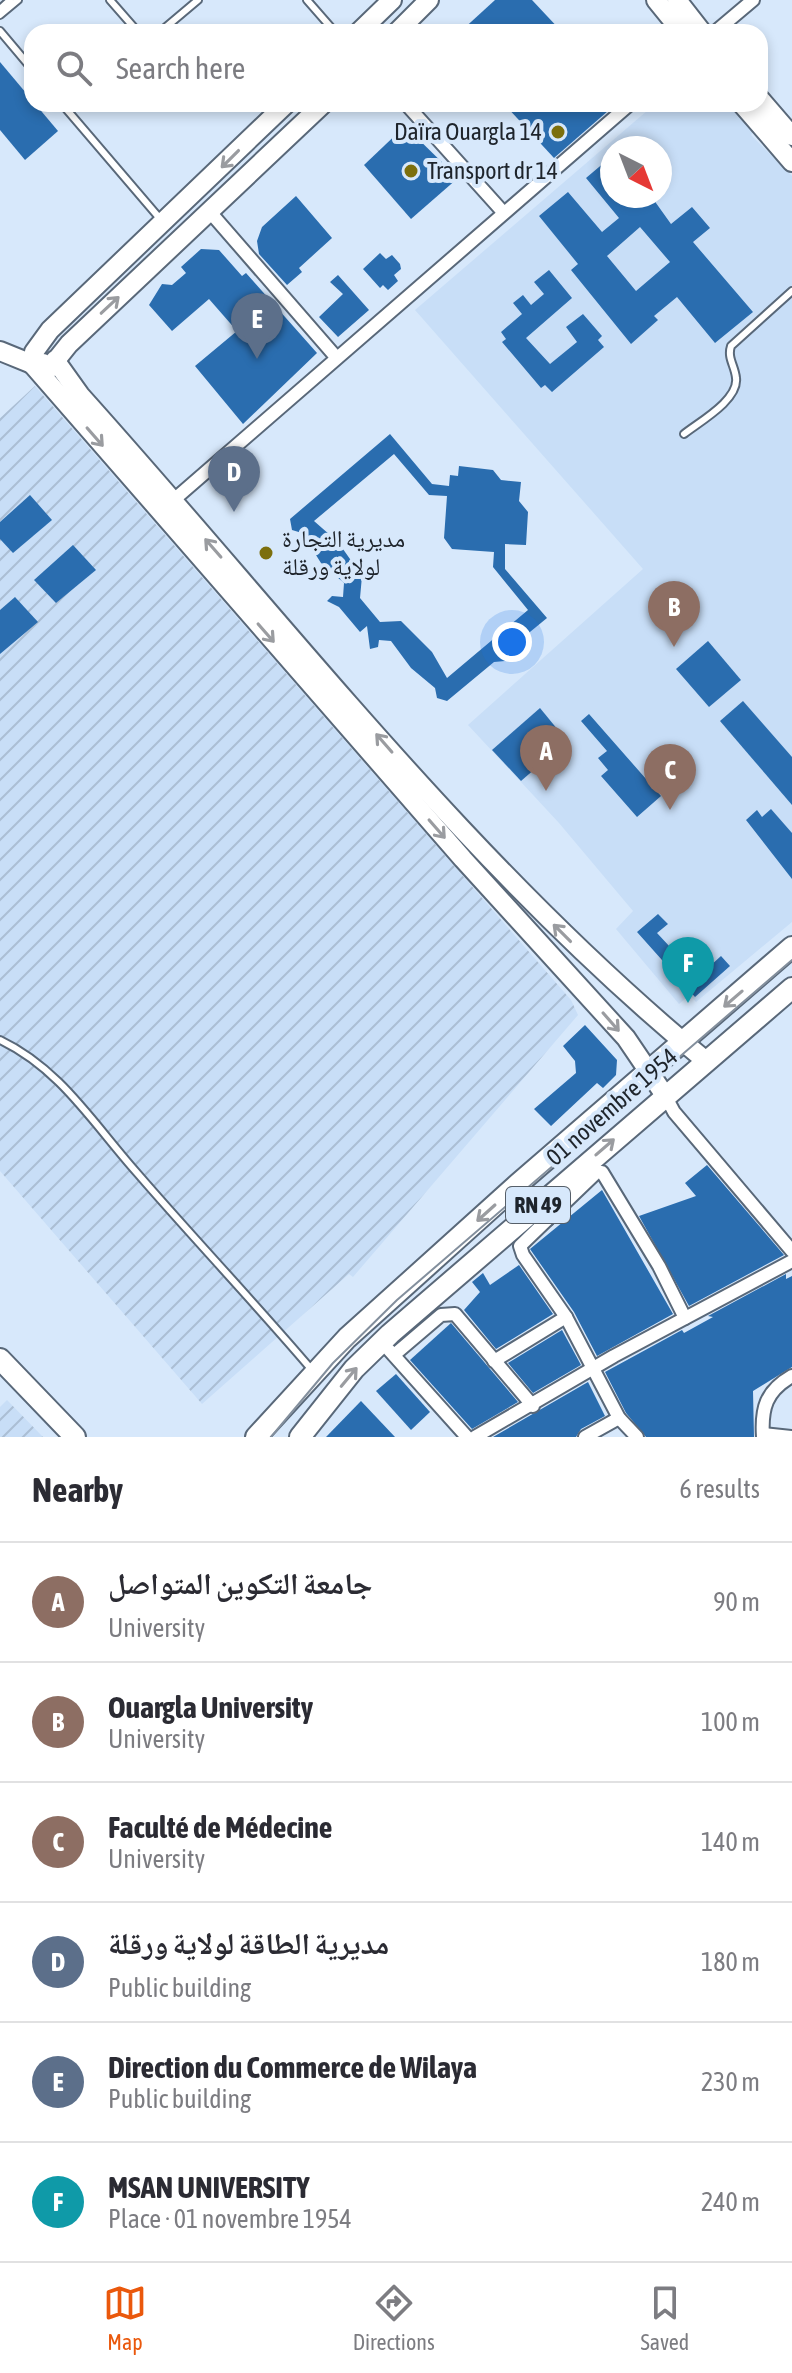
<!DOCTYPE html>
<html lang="en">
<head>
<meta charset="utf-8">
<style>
  :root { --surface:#fff; --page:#f7f7f7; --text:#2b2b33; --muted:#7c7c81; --line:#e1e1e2; --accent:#ea580c }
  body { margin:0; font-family:"Asap Condensed","Noto Naskh Arabic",sans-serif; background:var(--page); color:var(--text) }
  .compass { position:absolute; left:600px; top:136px; width:72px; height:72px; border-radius:50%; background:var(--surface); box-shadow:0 4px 12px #0003; rotate:138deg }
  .you { position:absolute; left:512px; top:642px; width:28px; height:28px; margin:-20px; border:6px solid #fff; border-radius:50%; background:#1a73e8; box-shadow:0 0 0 12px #1a73e833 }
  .badge { display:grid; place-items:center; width:52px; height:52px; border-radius:50%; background:var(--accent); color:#fff; font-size:26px; font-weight:700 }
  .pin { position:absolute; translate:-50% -66px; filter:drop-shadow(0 2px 4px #0008) }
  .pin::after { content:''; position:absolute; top:42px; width:28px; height:24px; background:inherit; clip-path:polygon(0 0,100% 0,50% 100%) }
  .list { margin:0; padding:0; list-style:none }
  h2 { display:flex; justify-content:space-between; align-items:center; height:104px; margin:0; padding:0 32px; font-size:34px }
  h2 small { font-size:26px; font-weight:400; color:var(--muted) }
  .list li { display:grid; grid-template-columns:52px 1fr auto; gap:24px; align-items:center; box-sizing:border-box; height:120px; padding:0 32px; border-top:2px solid var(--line) }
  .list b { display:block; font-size:30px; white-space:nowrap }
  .list p { margin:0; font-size:26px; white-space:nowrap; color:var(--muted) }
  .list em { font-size:26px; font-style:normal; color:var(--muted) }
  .icon { flex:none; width:44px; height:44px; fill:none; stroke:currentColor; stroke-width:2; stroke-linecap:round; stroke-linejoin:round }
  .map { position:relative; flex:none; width:792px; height:1437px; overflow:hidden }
  .search { position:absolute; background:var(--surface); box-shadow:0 4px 12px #0003; left:24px; right:24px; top:24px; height:88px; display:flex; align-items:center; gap:20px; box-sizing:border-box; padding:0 28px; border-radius:24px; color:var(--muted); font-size:30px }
  .sheet { height:824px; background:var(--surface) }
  nav { display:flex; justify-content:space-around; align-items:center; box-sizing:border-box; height:112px; border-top:2px solid var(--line); background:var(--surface); font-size:22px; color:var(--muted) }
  nav a { display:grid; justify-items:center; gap:4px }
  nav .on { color:var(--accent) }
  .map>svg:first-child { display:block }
  .built { fill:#c8def7; fill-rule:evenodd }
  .industrial { fill:url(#industrial-furrows) }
  .building { fill:#2a6daf; fill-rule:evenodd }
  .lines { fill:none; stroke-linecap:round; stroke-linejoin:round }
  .lane-casing { stroke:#596879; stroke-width:10 }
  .street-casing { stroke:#596879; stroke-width:16 }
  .secondary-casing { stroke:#596879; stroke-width:22 }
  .primary-casing { stroke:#596879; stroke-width:24 }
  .lane { stroke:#fff; stroke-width:6 }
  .street { stroke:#fff; stroke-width:12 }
  .secondary { stroke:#fff; stroke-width:18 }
  .primary { stroke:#fff; stroke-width:20 }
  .tram { stroke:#838f9d; stroke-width:2 }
  .oneway { stroke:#9a9ca0 }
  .poi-dot { fill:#7c6f0d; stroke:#d7e8fb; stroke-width:3 }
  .labels { text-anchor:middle; stroke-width:8; stroke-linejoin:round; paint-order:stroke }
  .shield { fill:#d7e8fb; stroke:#565f69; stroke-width:2 }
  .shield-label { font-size:22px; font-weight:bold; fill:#1e242b }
  .poi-label { font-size:24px; fill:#1e242b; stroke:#d7e8fb; text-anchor:start }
  .street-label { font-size:24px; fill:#1e242b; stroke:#d7e8fb }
</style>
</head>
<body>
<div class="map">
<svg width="792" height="1437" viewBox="0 0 792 1437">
  <defs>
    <pattern id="industrial-furrows" width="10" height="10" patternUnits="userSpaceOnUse" patternTransform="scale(2)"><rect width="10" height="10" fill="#c8def7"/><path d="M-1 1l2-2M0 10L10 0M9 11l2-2" fill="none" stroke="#abbed4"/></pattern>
  </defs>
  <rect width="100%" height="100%" fill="#d7e8fb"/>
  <path class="built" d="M655 104H729L753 132 751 135 792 176V922L696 1002 690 995 679 1004 616 929 633 911 559 823 468 725 643 569 415 310ZM612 148H660V196H612Z"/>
  <g class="industrial">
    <path d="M35 386 571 1000 578 1015 353 1277 349 1274 202 1404 0 1171V418Z"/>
    <path d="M7 1400 43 1437H0V1407Z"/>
  </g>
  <g class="building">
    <path d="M495 0H532L562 32H460Z"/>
    <path d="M0 62 58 131 25 160 0 130Z"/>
    <path d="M504 104H616L554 158Z"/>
    <path d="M405 126 458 178 411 219 364 165Z"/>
    <path d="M612 156V196H651L671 224 692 207 710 228 693 242 753 312 715 343 677 297 654 316 658 320 631 344 571 270 578 264 539 216 568 192 602 232 619 218 586 178ZM640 227 670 262 636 291 607 256Z"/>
    <path d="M296 196 332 238 299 268 302 272 287 285 259 254 257 241 262 227Z"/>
    <path d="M201 249 219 250 242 276 246 273 317 353 243 424 195 366 237 331 209 299 172 331 149 305 162 284 172 285 186 273 181 267Z"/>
    <path d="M380 253 386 259 392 255 400 264 401 269 394 275 398 281 388 290 383 285 380 288 363 269Z"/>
    <path d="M549 270 572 298 526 338 550 364 577 342 566 327 583 314 602 336 598 340 604 347 552 392 545 385 541 388 502 342 506 339 501 332 522 314 513 303 523 295 531 305 544 294 534 282Z"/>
    <path d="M338 275 369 310 338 337 319 317 343 294 330 282Z"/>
    <path d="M390 434 432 484 449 486 450 475 458 476 459 466 493 470 501 480 521 482 519 501 528 512 526 545 505 544V569L547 618 502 655 505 661 494 662 447 701 437 698 435 688 411 668 391 641 379 640 378 647 370 649 367 626 360 632 339 607 327 601 332 596 343 597 344 583 321 563 302 533 292 530 290 519ZM394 454 429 495 447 496 444 538 452 549 494 552 493 567 528 610 447 678 432 652 401 621 380 622 360 598 362 576 338 542 314 521Z"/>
    <path d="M30 495 52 520 13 553 0 539V522Z"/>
    <path d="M73 545 96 570 56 603 34 580Z"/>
    <path d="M15 597 38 622 0 654V610Z"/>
    <path d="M708 641 741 680 709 707 676 669Z"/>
    <path d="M743 701 792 757V805L720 721Z"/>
    <path d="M540 708 567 741 521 781 492 750Z"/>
    <path d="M589 714 661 796 637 817 601 776 608 770 598 758 607 751 581 721Z"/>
    <path d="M771 809 792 833V879L746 820 757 810 762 817Z"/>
    <path d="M658 914 668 924 657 933 698 977 721 956 730 966 695 997 637 932Z"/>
    <path d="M585 1025 617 1060 616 1075 603 1088 597 1083 551 1126 534 1109 576 1073 575 1061 563 1046Z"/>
    <path d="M707 1165 784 1255 689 1306 639 1216 696 1196 685 1183Z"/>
    <path d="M602 1190 673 1314 597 1356 574 1312 530 1249Z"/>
    <path d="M519 1265 553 1314 496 1349 464 1310 480 1292 472 1282 483 1273 490 1285Z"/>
    <path d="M786 1274V1279L792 1276V1367L753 1391 754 1437H646L626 1413 605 1372 682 1330 684 1333 713 1317 708 1316Z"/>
    <path d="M451 1323 518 1402 472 1429 410 1360Z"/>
    <path d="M562 1330 581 1365 533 1393 508 1363Z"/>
    <path d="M396 1374 430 1412 411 1430 376 1391Z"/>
    <path d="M588 1382 605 1416 581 1429 576 1437H493Z"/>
    <path d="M361 1401 395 1437H326Z"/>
  </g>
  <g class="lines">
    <g class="lane-casing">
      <g id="lane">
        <path d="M110 0 138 32"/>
        <path d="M307 0 335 32"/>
        <path d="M0 9 10 0"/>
        <path d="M0 15 18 0"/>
        <path d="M0 31 32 69"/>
        <path d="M160 32 198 0"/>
        <path d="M62 104 162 221"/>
        <path d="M684 434C699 422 739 400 736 378 735 366 727 358 731 346L792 291"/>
        <path d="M0 1040C61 1069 94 1125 138 1174 195 1240 255 1303 312 1370"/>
      </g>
    </g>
    <g class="street-casing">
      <g id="street">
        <path d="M715 32 753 0"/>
        <path d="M406 104 503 212"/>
        <path d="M210 212 336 357"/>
        <path d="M169 504 630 104"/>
        <path d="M666 1097 674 1112 792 1251"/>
        <path d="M543 1213 548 1219 597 1172H602L659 1266 685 1318"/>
        <path d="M548 1219 520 1246 523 1255 566 1317 619 1418 637 1437"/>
        <path d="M389 1350 467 1437"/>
        <path d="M394 1355 441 1315 455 1314 533 1406"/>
        <path d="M494 1361 566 1317"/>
        <path d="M763 1434 791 1437"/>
        <path d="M475 1437 614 1356 792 1261"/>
        <path d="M585 1437 619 1418"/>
        <path d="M763 1437C761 1408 766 1391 792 1376"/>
      </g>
    </g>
    <g class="secondary-casing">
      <g id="secondary">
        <path d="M656 0 682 32"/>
        <path d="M677 0 702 32"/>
        <path d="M359 32 392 0"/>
        <path d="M397 32 429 0"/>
        <path d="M760 99 792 136"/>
        <path d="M286 104 50 330 34 352 32 364 463 859 626 1038 666 1097"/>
        <path d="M742 104 792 162"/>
        <path d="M0 351 32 364 43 363"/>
        <path d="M55 360 80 395C284 622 469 866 706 1061"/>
        <path d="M49 369 69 344 323 104"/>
      </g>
    </g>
    <g class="primary-casing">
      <g id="primary">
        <path d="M0 1359 75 1437"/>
        <path d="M256 1437 347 1338 518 1184 792 947"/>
        <path d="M300 1437 354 1369 390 1334 792 988"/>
      </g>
    </g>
    <use href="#lane" class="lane"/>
    <use href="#street" class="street"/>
    <use href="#secondary" class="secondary"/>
    <use href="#primary" class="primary"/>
    <path class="tram" d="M271 1437 333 1363 397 1300 792 960"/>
  </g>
  <defs><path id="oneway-shaft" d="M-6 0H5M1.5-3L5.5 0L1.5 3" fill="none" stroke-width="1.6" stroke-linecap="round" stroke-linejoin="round" transform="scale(2)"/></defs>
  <g class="oneway">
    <use href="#oneway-shaft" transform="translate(230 159) rotate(135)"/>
    <use href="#oneway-shaft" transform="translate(110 305) rotate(-43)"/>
    <use href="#oneway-shaft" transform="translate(95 437) rotate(49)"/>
    <use href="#oneway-shaft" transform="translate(213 548) rotate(-131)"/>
    <use href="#oneway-shaft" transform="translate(266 633) rotate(49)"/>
    <use href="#oneway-shaft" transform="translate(384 743) rotate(-131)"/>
    <use href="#oneway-shaft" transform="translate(437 829) rotate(49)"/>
    <use href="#oneway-shaft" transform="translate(562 933) rotate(-135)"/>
    <use href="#oneway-shaft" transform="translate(733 999) rotate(139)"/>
    <use href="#oneway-shaft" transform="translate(611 1022) rotate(49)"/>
    <use href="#oneway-shaft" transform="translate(605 1147) rotate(-41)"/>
    <use href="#oneway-shaft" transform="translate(486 1213) rotate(138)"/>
    <use href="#oneway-shaft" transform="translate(349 1377) rotate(-50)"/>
  </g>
  <g class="poi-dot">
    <circle cx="558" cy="132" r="8"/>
    <circle cx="411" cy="171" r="8"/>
    <circle cx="266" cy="553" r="8"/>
  </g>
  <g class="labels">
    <rect class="shield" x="506" y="1187" width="64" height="36" rx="6"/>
    <g class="shield-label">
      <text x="538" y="1213">RN 49</text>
    </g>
    <g class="poi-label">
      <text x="542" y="140" text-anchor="end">Daïra Ouargla 14</text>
      <text x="427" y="179">Transport dr 14</text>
      <text x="282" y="547">مديرية التجارة<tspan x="282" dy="28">لولاية ورقلة</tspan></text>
    </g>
    <g class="street-label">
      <text transform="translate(612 1107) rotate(-41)" y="8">01 novembre 1954</text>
    </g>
  </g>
</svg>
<svg class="compass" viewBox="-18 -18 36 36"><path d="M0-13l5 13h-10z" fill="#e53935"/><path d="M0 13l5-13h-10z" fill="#7c7c81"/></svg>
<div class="you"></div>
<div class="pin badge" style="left:546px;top:791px;background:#8d6e63">A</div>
<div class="pin badge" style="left:674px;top:647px;background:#8d6e63">B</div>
<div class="pin badge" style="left:670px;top:810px;background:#8d6e63">C</div>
<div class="pin badge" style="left:234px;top:512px;background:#5c6f8a">D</div>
<div class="pin badge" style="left:257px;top:359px;background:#5c6f8a">E</div>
<div class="pin badge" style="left:688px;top:1003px;background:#0f9aa8">F</div>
<div class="search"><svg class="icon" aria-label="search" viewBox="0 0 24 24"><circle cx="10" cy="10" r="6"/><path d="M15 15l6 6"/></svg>Search here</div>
</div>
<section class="sheet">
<h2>Nearby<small>6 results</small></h2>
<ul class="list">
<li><span class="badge" style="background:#8d6e63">A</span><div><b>جامعة التكوين المتواصل</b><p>University</p></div><em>90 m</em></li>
<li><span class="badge" style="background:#8d6e63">B</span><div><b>Ouargla University</b><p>University</p></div><em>100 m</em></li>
<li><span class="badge" style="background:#8d6e63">C</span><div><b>Faculté de Médecine</b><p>University</p></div><em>140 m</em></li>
<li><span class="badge" style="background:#5c6f8a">D</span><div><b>مديرية الطاقة لولاية ورقلة</b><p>Public building</p></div><em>180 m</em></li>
<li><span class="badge" style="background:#5c6f8a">E</span><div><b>Direction du Commerce de Wilaya</b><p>Public building</p></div><em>230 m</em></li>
<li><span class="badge" style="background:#0f9aa8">F</span><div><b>MSAN UNIVERSITY</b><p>Place · 01 novembre 1954</p></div><em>240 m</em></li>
</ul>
</section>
<nav>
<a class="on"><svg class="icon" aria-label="map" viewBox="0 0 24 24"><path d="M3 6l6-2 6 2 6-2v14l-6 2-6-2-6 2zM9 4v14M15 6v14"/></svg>Map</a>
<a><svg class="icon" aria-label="directions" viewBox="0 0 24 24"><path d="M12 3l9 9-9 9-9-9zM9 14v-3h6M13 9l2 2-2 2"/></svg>Directions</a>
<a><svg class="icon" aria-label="saved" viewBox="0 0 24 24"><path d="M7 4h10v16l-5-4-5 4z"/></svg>Saved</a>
</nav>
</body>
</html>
